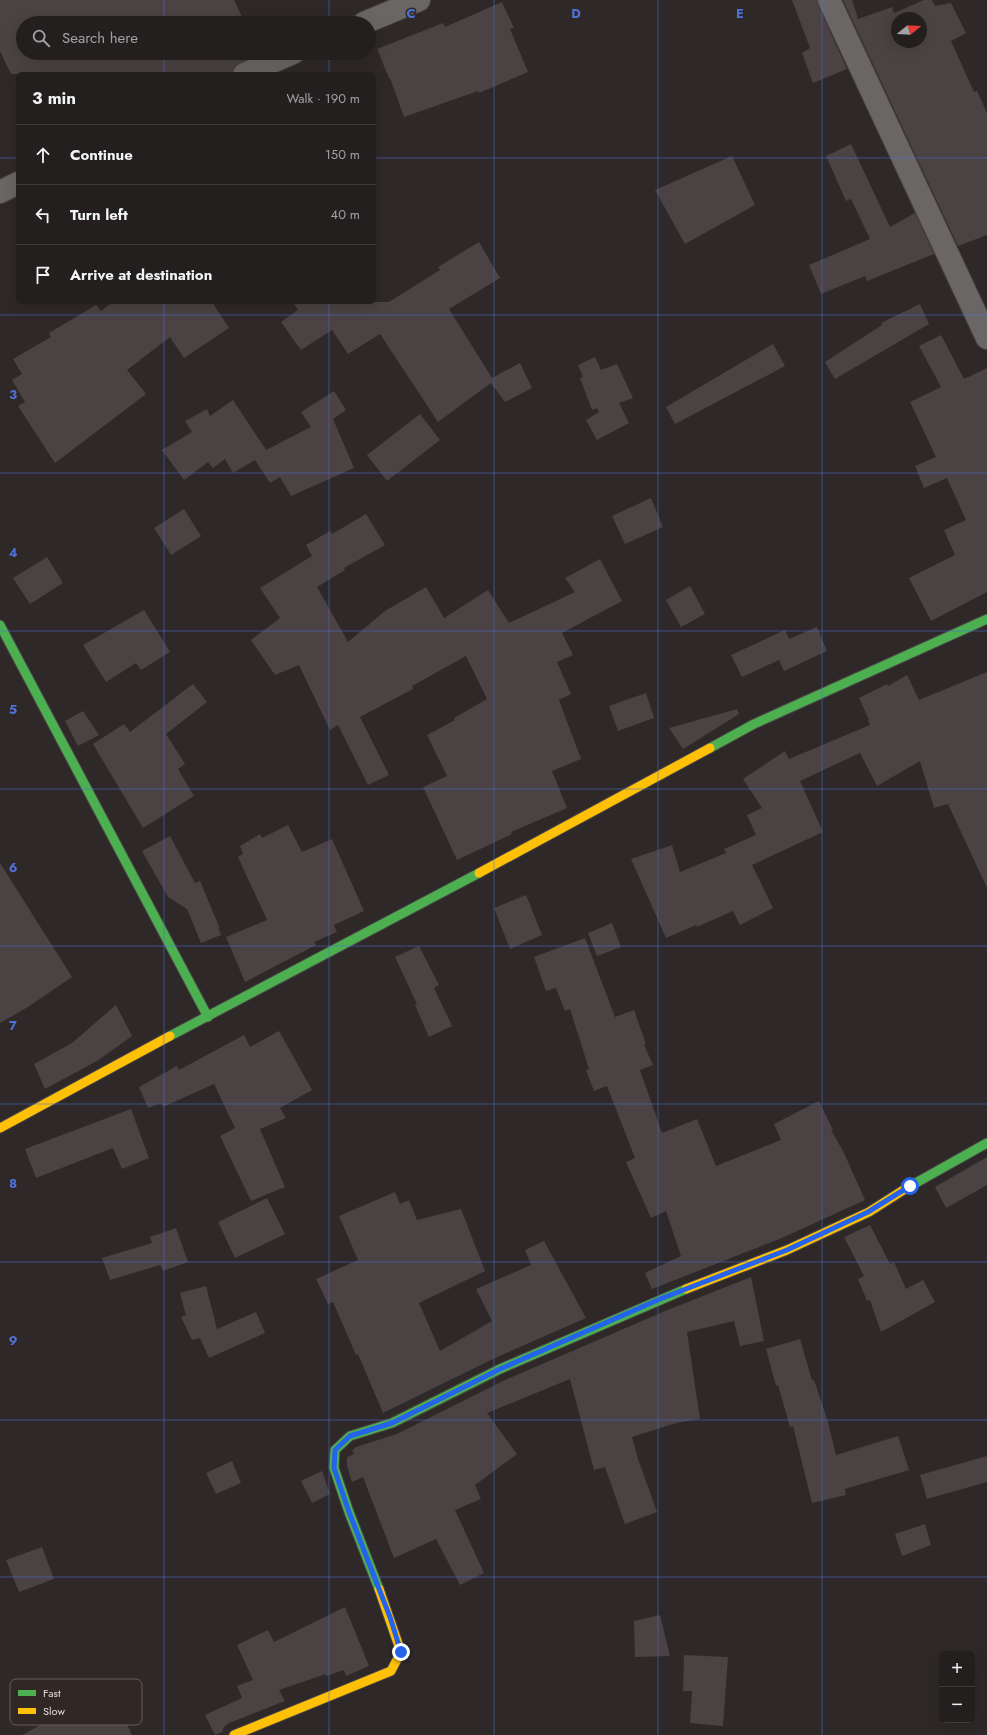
<!DOCTYPE html>
<html lang="en">
<head>
<meta charset="utf-8">
<style>
  :root { --surface:#221f1e; --page:#2e2c2b; --text:#f1f3f6; --muted:#a2a2a4; --line:#3f3d3c }
  body { margin:0; font-family:Jost,sans-serif; background:var(--page); color:var(--text) }
  .controls { position:absolute; right:12px; bottom:12px; display:grid; overflow:hidden; border-radius:6px; box-shadow:0 4px 16px #0002 }
  .controls button { width:36px; height:36px; display:grid; place-items:center; padding:0; border:0; border-bottom:1px solid var(--line); background:var(--surface); color:var(--text); font:20px sans-serif }
  .compass { position:absolute; left:891px; top:12px; width:36px; height:36px; border-radius:50%; background:var(--surface); box-shadow:0 4px 16px #0002; rotate:72deg }
  .stop { position:absolute; width:12px; height:12px; margin:-9px; border:3px solid #2563eb; border-radius:50%; background:#fff }
  .stop.end { background:#2563eb; border-color:#fff; box-shadow:0 1px 4px #0008 }
  .list { margin:0; padding:0; list-style:none }
  h2 { display:flex; justify-content:space-between; align-items:center; height:52px; margin:0; padding:0 16px; font-size:17px }
  h2 small { font-size:13px; font-weight:400; color:var(--muted) }
  .list li { display:grid; grid-template-columns:26px 1fr auto; gap:12px; align-items:center; box-sizing:border-box; height:60px; padding:0 16px; border-top:1px solid var(--line) }
  .list b { display:block; font-size:15px; white-space:nowrap }
  .list em { font-size:13px; font-style:normal; color:var(--muted) }
  .icon { flex:none; width:22px; height:22px; fill:none; stroke:currentColor; stroke-width:2; stroke-linecap:round; stroke-linejoin:round }
  .map { position:relative; flex:none; width:987px; height:1735px; overflow:hidden }
  .search { position:absolute; background:var(--surface); box-shadow:0 4px 16px #0002; left:16px; top:16px; width:360px; height:44px; display:flex; align-items:center; gap:10px; box-sizing:border-box; padding:0 14px; border-radius:22px; color:var(--muted); font-size:15px }
  .panel { position:absolute; background:var(--surface); box-shadow:0 4px 16px #0002; left:16px; top:72px; width:360px; height:232px; border-radius:6px }
  .map>svg:first-child { display:block }
  .building { fill:#4a4243; fill-rule:evenodd }
  .lines { fill:none; stroke-linecap:round; stroke-linejoin:round }
  .street-casing { stroke:#4b4645; stroke-width:24 }
  .fast-casing { stroke:#4b4645; stroke-width:11 }
  .slow-casing { stroke:#4b4645; stroke-width:11 }
  .street { stroke:#6a6666; stroke-width:22 }
  .fast { stroke:#4caf50; stroke-width:9 }
  .slow { stroke:#ffc107; stroke-width:9 }
  .route { stroke:#2563eb; stroke-width:5 }
  .grid { fill:none; stroke:#4e71d8; stroke-width:1; stroke-opacity:0.55 }
  .key { fill:#312725; stroke:#665c5b; stroke-width:1 }
  .key-label { font-size:11px; fill:#e0d9d8 }
  .grid-label { font-size:13px; text-anchor:middle; font-weight:bold; fill:#4e71d8; stroke:#312725; stroke-width:3; stroke-linejoin:round; paint-order:stroke }
</style>
</head>
<body>
<div class="map">
<svg width="987" height="1735" viewBox="0 0 987 1735">
  <rect width="100%" height="100%" fill="#2e2928"/>
  <g class="building">
    <path d="M0 0H234L245 23H23V53L259 54 239 63 234 67 232 74H11L0 51Z"/>
    <path d="M792 0H817L818 5 847 69 813 83 802 53 810 48Z"/>
    <path d="M843 0H852L858 19 892 7 894 13 924 0H932L935 6 951 3 966 33 951 41 974 92 977 91 987 113V235L958 246ZM897 18H921V42H897Z"/>
    <path d="M502 2 514 28 510 29 528 72 479 93 478 91 404 117 390 78H389L377 49 443 23 445 27Z"/>
    <path d="M851 144 890 227 915 213 934 254 867 281 865 276 821 294 809 265 870 239 851 199 846 201 826 156Z"/>
    <path d="M732 156 755 205 685 244 655 190Z"/>
    <path d="M479 242 500 278 449 309 492 378 520 363 532 388 505 402 491 383 438 422 380 334 348 354 332 330 301 350 281 322 298 310 293 302H389L440 270 438 267Z"/>
    <path d="M113 302H212L229 328 184 358 170 337 127 370 146 394 55 463 18 406 25 402 12 380 22 374 13 359 51 337 49 333 96 305 101 311Z"/>
    <path d="M920 304 929 324 835 379 825 362 882 325 881 323Z"/>
    <path d="M941 335 964 379 987 368V592L931 621 909 578 955 555 944 530 966 520 947 478 924 488 915 466 936 457 910 402 941 387 919 346Z"/>
    <path d="M773 344 785 366 675 424 666 407Z"/>
    <path d="M595 357 601 370 617 364 633 398 619 403 629 423 597 440 586 420 599 412 597 408 592 410 580 378 583 377 578 365Z"/>
    <path d="M334 391 346 410 333 419 354 468 291 496 280 477 270 483 255 460 233 473 225 459 213 468 208 462 184 480 162 450 192 432 185 421 207 409 210 416 233 400 266 450 311 427 301 412Z"/>
    <path d="M420 414 440 440 387 481 367 455Z"/>
    <path d="M651 498 663 527 625 544 612 516Z"/>
    <path d="M184 509 201 536 171 555 154 528Z"/>
    <path d="M366 514 385 545 344 568 345 570 317 587 348 642 385 611 426 587 444 618 488 590 509 623 575 592 565 578 600 559 622 601 562 633 573 655 557 662 571 694 559 700 581 759 552 771 567 808 511 832 512 834 457 860 423 787 447 776 427 735 455 720 454 718 487 699 466 656 412 686 413 689 360 717 389 775 368 785 338 725 330 730 299 665 275 675 251 640 280 618 260 588 312 556 306 545 330 531 332 534Z"/>
    <path d="M47 557 63 583 30 604 13 578Z"/>
    <path d="M690 586 705 614 681 627 666 600Z"/>
    <path d="M144 610 170 652 141 670 136 663 106 682 83 645Z"/>
    <path d="M817 627 827 651 784 671 779 660 742 677 731 655 785 630 789 639Z"/>
    <path d="M987 672V888L948 804 934 808 920 761 877 786 860 753 800 781 823 832 752 865 773 908 740 925 733 911 697 927 696 925 666 938 631 859 672 845 680 872 726 853 724 849 756 835 747 815 762 808 743 779 785 751 789 759 870 725 868 720H869L859 698 887 684 888 686 907 675 919 700Z"/>
    <path d="M193 684 207 702 166 734 185 764 178 769 194 796 143 828 93 744 124 724 130 732Z"/>
    <path d="M646 693 654 718 618 731 609 706Z"/>
    <path d="M737 709 739 714 683 749 669 728Z"/>
    <path d="M83 711 99 735 78 746 65 721Z"/>
    <path d="M288 825 302 852 332 839 364 911 334 925 337 932 314 942 316 945 245 982 226 937 267 920 238 857 243 854 240 846 260 834 262 838Z"/>
    <path d="M170 836 195 883 200 881 220 929 218 927 221 935 201 943 187 909 168 897 142 851Z"/>
    <path d="M0 863 72 977 28 1007 0 1023Z"/>
    <path d="M526 895 542 935 510 949 494 908Z"/>
    <path d="M612 923 621 947 597 956 588 933Z"/>
    <path d="M585 938 615 1017 634 1010 646 1044 644 1045 653 1065 640 1070 662 1133 697 1119 716 1166 781 1140 774 1124 819 1101 833 1130H831L844 1153 865 1200 782 1238 652 1289 645 1273 681 1256 666 1211 651 1218 626 1162 635 1158 607 1086 594 1091 586 1070 589 1069 570 1009 565 1011 556 988 546 991 534 957Z"/>
    <path d="M419 946 439 985 434 988 452 1026 429 1037 415 1005 417 1004 395 957Z"/>
    <path d="M116 1005 132 1036 97 1061 45 1089 34 1064 72 1043Z"/>
    <path d="M279 1031 312 1090 280 1108 286 1118 260 1129 285 1187 251 1201 220 1136 235 1128 214 1084 163 1107 161 1103 148 1108 139 1087 177 1066 179 1070 244 1035 250 1047Z"/>
    <path d="M131 1109 149 1158 122 1169 113 1148 36 1178 25 1149Z"/>
    <path d="M987 1157V1185L946 1208 935 1187Z"/>
    <path d="M395 1192 400 1204 409 1200 417 1220 461 1209 485 1271 419 1303 440 1351 492 1321 476 1289 531 1265 525 1250 544 1241 586 1318 495 1358 383 1413 358 1354 356 1355 333 1302 328 1304 316 1279 358 1260 339 1216Z"/>
    <path d="M267 1198 285 1234 235 1258 218 1222Z"/>
    <path d="M870 1225 890 1264 894 1262 906 1289 923 1280 935 1302 881 1332 870 1300 867 1301 858 1279 864 1276 844 1237Z"/>
    <path d="M176 1228 188 1262 163 1271 160 1265 110 1280 102 1258 152 1243 150 1237Z"/>
    <path d="M751 1277 764 1341 740 1346 734 1321 687 1332 700 1419 676 1423 632 1437 638 1459 657 1512 625 1524 605 1467 594 1470 570 1379 487 1413 517 1454 475 1485 481 1499 455 1510 484 1573 460 1585 436 1539 394 1558 363 1477 352 1482 347 1466V1457L354 1454 352 1451 356 1447 397 1434 505 1380 665 1311Z"/>
    <path d="M206 1286 217 1329 256 1312 265 1333 209 1358 200 1338 192 1340 181 1317 186 1315 180 1293Z"/>
    <path d="M800 1339 812 1380H814L828 1422 836 1455 898 1436 909 1470 845 1489 846 1495 812 1503 793 1426 790 1427 778 1385 776 1386 766 1349Z"/>
    <path d="M987 1456V1482L927 1499 920 1475Z"/>
    <path d="M232 1461 241 1483 216 1494 206 1473Z"/>
    <path d="M322 1471 330 1494 312 1503 301 1481Z"/>
    <path d="M925 1524 931 1545 902 1556 895 1534Z"/>
    <path d="M42 1547 54 1579 19 1592 6 1560Z"/>
    <path d="M345 1607 369 1666 346 1676 344 1670 326 1676V1674L279 1690 285 1701 229 1723 224 1727 222 1732 215 1735 205 1715 242 1698 237 1686 253 1680 237 1645 268 1630 274 1642Z"/>
    <path d="M660 1615 670 1656 635 1657 634 1621Z"/>
    <path d="M684 1655 728 1657 723 1726 690 1723 692 1691H683Z"/>
    <path d="M108 1682 132 1735H22L61 1714 57 1707Z"/>
  </g>
  <g class="lines">
    <g class="street-casing">
      <g id="street">
        <path d="M829 0 987 338"/>
        <path d="M364 23 419 0"/>
        <path d="M244 74 293 53"/>
        <path d="M0 192 18 183"/>
      </g>
    </g>
    <g class="fast-casing">
      <g id="fast">
        <path d="M0 625 208 1017"/>
        <path d="M710 748 754 724 987 619"/>
        <path d="M170 1036 479 873"/>
        <path d="M905 1189 987 1143"/>
        <path d="M379 1589 349 1512 334 1468 335 1450 350 1436 392 1423 500 1369 686 1289"/>
      </g>
    </g>
    <g class="slow-casing">
      <g id="slow">
        <path d="M479 873 710 748"/>
        <path d="M0 1128 170 1036"/>
        <path d="M686 1289 787 1250 869 1212 905 1189"/>
        <path d="M234 1735 391 1671 401 1652 379 1589"/>
      </g>
    </g>
    <use href="#street" class="street"/>
    <use href="#fast" class="fast"/>
    <use href="#slow" class="slow"/>
  </g>
  <g class="lines">
    <path class="route" d="M401 1652 390 1617 349 1512 334 1468 335 1450 350 1436 392 1423 500 1369 660 1299 787 1250 868 1212 910 1186"/>
  </g>
  <path class="grid" d="M164 0V23M329 0V23M494 0V1735M658 0V1735M822 0V1735M164 53V74M329 53V74M0 158H18M374 158H987M164 302V1735M329 302V1735M0 315H987M0 473H987M0 631H987M0 789H987M0 946H987M0 1104H987M0 1262H987M0 1420H987M0 1577H987"/>
  <rect x="10" y="1679" width="132" height="46" rx="6" class="key"/>
  <rect x="18" y="1690" width="18" height="6" fill="#4caf50"/>
  <rect x="18" y="1708" width="18" height="6" fill="#ffc107"/>
  <g class="key-label">
    <text x="43" y="1697">Fast</text>
    <text x="43" y="1715">Slow</text>
  </g>
  <g class="grid-label">
    <text x="411" y="18">C</text>
    <text x="576" y="18">D</text>
    <text x="740" y="18">E</text>
    <text x="13" y="399">3</text>
    <text x="13" y="557">4</text>
    <text x="13" y="714">5</text>
    <text x="13" y="872">6</text>
    <text x="13" y="1030">7</text>
    <text x="13" y="1188">8</text>
    <text x="13" y="1345">9</text>
  </g>
</svg>
<div class="controls">
<button>+</button>
<button>−</button>
</div>
<svg class="compass" viewBox="-18 -18 36 36"><path d="M0-13l5 13h-10z" fill="#e53935"/><path d="M0 13l5-13h-10z" fill="#a2a2a4"/></svg>
<div class="stop" style="left:910px;top:1186px"></div>
<div class="stop end" style="left:401px;top:1652px"></div>
<div class="search"><svg class="icon" aria-label="search" viewBox="0 0 24 24"><circle cx="10" cy="10" r="6"/><path d="M15 15l6 6"/></svg>Search here</div>
<section class="panel">
<h2>3 min<small>Walk · 190 m</small></h2>
<ul class="list">
<li><svg class="icon" aria-label="ahead" viewBox="0 0 24 24"><path d="M12 20V5M6 11l6-6 6 6"/></svg><div><b>Continue</b></div><em>150 m</em></li>
<li><svg class="icon" aria-label="left" viewBox="0 0 24 24"><path d="M17 20v-9H6M10 6l-5 5 5 5"/></svg><div><b>Turn left</b></div><em>40 m</em></li>
<li><svg class="icon" aria-label="arrive" viewBox="0 0 24 24"><path d="M6 21V4h12l-3 4 3 4H6"/></svg><div><b>Arrive at destination</b></div></li>
</ul>
</section>
</div>
</body>
</html>
